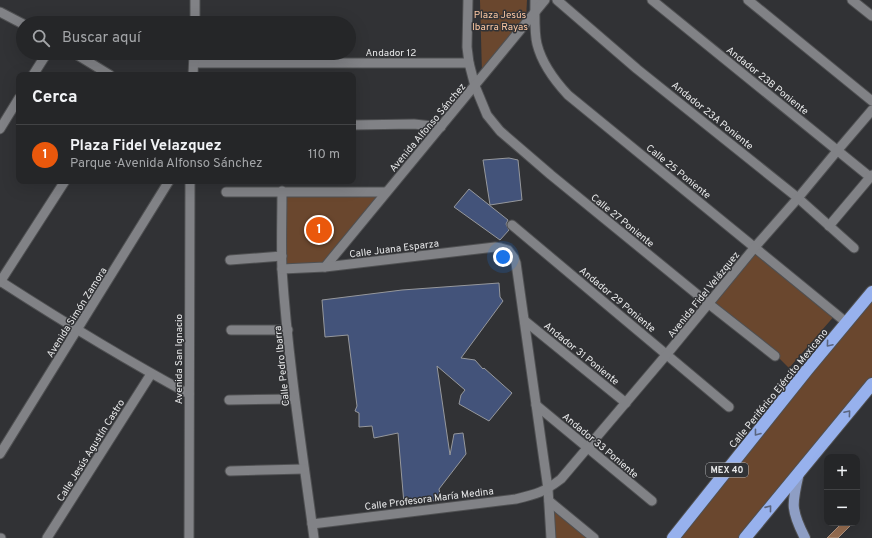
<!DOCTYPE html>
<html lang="es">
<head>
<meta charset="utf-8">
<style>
  :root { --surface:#252628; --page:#313234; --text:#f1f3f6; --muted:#a3a5a8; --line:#424345; --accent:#ea580c }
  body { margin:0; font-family:Overpass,sans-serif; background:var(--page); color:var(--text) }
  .controls { position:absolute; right:12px; bottom:12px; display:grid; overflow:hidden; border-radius:8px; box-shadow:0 4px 16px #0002 }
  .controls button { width:36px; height:36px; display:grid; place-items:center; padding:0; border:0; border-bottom:1px solid var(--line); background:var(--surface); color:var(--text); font:20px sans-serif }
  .you { position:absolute; left:503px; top:257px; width:14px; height:14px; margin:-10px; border:3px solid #fff; border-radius:50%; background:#1a73e8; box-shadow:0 0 0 6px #1a73e833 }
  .badge { display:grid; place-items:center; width:26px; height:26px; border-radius:50%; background:var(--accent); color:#fff; font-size:13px; font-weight:700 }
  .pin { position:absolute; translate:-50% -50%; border:2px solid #fff; box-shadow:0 1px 4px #0006 }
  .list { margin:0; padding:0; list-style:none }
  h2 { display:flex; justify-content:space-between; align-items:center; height:52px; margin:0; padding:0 16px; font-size:17px }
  h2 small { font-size:13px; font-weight:400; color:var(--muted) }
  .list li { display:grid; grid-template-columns:26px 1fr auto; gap:12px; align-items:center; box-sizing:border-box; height:60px; padding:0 16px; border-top:1px solid var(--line) }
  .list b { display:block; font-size:15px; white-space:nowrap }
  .list p { margin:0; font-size:13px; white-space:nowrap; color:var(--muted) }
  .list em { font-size:13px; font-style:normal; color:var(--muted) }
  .icon { flex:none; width:22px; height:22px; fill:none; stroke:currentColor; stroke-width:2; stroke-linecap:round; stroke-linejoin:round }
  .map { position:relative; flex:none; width:872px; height:538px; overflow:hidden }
  .search { position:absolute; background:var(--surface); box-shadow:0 4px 16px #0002; left:16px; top:16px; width:340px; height:44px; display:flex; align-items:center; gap:10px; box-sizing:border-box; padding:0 14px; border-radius:22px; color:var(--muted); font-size:15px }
  .panel { position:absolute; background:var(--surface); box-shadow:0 4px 16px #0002; left:16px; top:72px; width:340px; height:112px; border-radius:8px }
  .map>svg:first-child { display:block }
  .green { fill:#6a472e }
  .water { fill:#966d50; stroke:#af927e }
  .building { fill:#43537a; stroke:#96989c }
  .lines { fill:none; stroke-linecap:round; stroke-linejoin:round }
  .street-casing { stroke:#4f5052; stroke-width:11 }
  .primary-casing { stroke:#4f5052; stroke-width:12 }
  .highway-casing { stroke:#4f5052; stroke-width:14 }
  .street { stroke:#818286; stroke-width:9 }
  .primary { stroke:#8e9ec4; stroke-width:10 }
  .highway { stroke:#97b1ed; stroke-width:12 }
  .oneway { stroke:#5a657f }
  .labels { text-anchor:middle; stroke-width:3; stroke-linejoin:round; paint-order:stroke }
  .shield { fill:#313235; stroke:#b1b2b4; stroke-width:1 }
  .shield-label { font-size:9px; font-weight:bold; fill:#e8e9ea }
  .park-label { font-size:10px; fill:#fdc8a3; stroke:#313235 }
  .street-label { font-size:10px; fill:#e8e9ea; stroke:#313235 }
</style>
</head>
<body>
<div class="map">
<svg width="872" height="538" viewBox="0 0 872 538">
  <rect width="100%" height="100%" fill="#313235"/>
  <g class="green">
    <path d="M480 0H527L526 19 482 74Z"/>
    <path d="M282 191 386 192 325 267 282 269Z"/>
    <path d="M755 248 836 314 789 368 775 354 711 304Z"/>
    <path d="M872 294V380L740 538H677Z"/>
    <path d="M552 506 591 538H556Z"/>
  </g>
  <path class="water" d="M842 523H853L838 538H827Z"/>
  <g class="building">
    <path d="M509 158 518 160 522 200 490 205 483 160Z"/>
    <path d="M469 189 508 220 506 224 509 230 500 240 454 207Z"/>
    <path d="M499 283 500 297 503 301 461 358 475 360 483 369 484 368 512 393 489 421 459 404 461 395 465 390 437 366 450 455 454 434 463 433 466 454 439 489 441 500 404 504 398 433 374 438 372 426 359 427V413L355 411 357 406 348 335 325 337 322 300 402 290Z"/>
  </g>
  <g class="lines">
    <g class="street-casing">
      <g id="street">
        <path d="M468 0 467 47 469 63 475 86 487 115 500 131 551 175 709 304 775 356"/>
        <path d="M535 0C535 13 534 32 537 44 542 64 554 80 568 95L847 323"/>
        <path d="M557 0 637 69 798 198 854 248"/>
        <path d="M652 0 870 177"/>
        <path d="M748 0 872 101"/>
        <path d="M852 0 872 16"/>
        <path d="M0 12 23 24"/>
        <path d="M195 23V0"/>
        <path d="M74 53 110 75"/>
        <path d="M194 63H469"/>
        <path d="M33 75 47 53"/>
        <path d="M193 75 194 53"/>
        <path d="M353 125 414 124 441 127"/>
        <path d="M0 129 19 98"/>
        <path d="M282 191C282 217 281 244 282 270 288 360 302 449 314 538"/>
        <path d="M226 192H386"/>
        <path d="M512 225 729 407"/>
        <path d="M829 226 872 175"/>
        <path d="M230 260 282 256"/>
        <path d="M325 267 545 0"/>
        <path d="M282 269 325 267 495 247 501 248 508 250 514 258 516 263 548 489 551 538"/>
        <path d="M0 281C62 321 124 359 189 394"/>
        <path d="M0 282 65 181"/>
        <path d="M525 321 626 403"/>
        <path d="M231 330H288"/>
        <path d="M229 400 294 399"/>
        <path d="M536 405 652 501"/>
        <path d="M0 454 169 181"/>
        <path d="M230 471 304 469"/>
        <path d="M549 501 594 538"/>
        <path d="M312 524 516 499C537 494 544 492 561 479L667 354 755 247 798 198 837 151 872 110"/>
        <path d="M0 538H1"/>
        <path d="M47 538 151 374"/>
        <path d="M189 538 190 181"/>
      </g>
    </g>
    <g class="primary-casing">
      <path id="primary" d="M799 473C792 503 790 509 805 538"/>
    </g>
    <g class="highway-casing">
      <g id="highway">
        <path d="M673 538 807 370 872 292"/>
        <path d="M745 538 872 384"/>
      </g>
    </g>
    <use href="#street" class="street"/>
    <use href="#primary" class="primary"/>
    <use href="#highway" class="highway"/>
  </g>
  <defs><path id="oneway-chevron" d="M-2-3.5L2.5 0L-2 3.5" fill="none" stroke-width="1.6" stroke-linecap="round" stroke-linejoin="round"/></defs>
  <g class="oneway">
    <use href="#oneway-chevron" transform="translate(829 344) rotate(130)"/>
    <use href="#oneway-chevron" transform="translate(848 413) rotate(-50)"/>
    <use href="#oneway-chevron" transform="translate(757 433) rotate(128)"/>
    <use href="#oneway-chevron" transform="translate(769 508) rotate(-51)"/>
  </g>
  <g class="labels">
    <rect class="shield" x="706" y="463" width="42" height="14" rx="3"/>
    <g class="shield-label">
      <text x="727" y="473">MEX 40</text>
    </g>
    <g class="park-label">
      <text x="500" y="18">Plaza Jesús<tspan x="500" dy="12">Ibarra Rayas</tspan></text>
    </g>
    <g class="street-label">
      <text x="391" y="56">Andador 12</text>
      <text transform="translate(768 80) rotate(39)" y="4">Andador 23B Poniente</text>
      <text transform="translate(713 115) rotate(39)" y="4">Andador 23A Poniente</text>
      <text transform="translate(427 127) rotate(-50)" y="4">Avenida Alfonso Sánchez</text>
      <text transform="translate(679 171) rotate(39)" y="4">Calle 25 Poniente</text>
      <text transform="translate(623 220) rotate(39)" y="4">Calle 27 Poniente</text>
      <text transform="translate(394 248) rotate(-7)" y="4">Calle Juana Esparza</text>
      <text transform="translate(703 294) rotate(-51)" y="4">Avenida Fidel Velázquez</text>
      <text transform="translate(618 299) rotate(40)" y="4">Andador 29 Poniente</text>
      <text transform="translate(76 312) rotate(-58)" y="4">Avenida Simón Zamora</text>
      <text transform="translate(582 353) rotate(39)" y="4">Andador 31 Poniente</text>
      <text transform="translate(178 359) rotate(-90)" y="4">Avenida San Ignacio</text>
      <text transform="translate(281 366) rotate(-96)" y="4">Calle Pedro Ibarra</text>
      <text transform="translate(778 388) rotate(-51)" y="4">Calle Periférico Ejército Mexicano</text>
      <text transform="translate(601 445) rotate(40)" y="4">Andador 33 Poniente</text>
      <text transform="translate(90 450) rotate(-58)" y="4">Calle Jesús Agustín Castro</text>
      <text transform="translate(429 498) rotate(-7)" y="4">Calle Profesora María Medina</text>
    </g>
  </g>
</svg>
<div class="controls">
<button>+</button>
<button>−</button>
</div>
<div class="you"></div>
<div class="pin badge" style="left:319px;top:230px">1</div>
<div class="search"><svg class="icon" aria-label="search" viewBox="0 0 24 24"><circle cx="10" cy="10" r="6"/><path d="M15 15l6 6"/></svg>Buscar aquí</div>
<section class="panel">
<h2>Cerca<small></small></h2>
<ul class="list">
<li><span class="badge">1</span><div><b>Plaza Fidel Velazquez</b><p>Parque · Avenida Alfonso Sánchez</p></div><em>110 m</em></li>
</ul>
</section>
</div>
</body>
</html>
